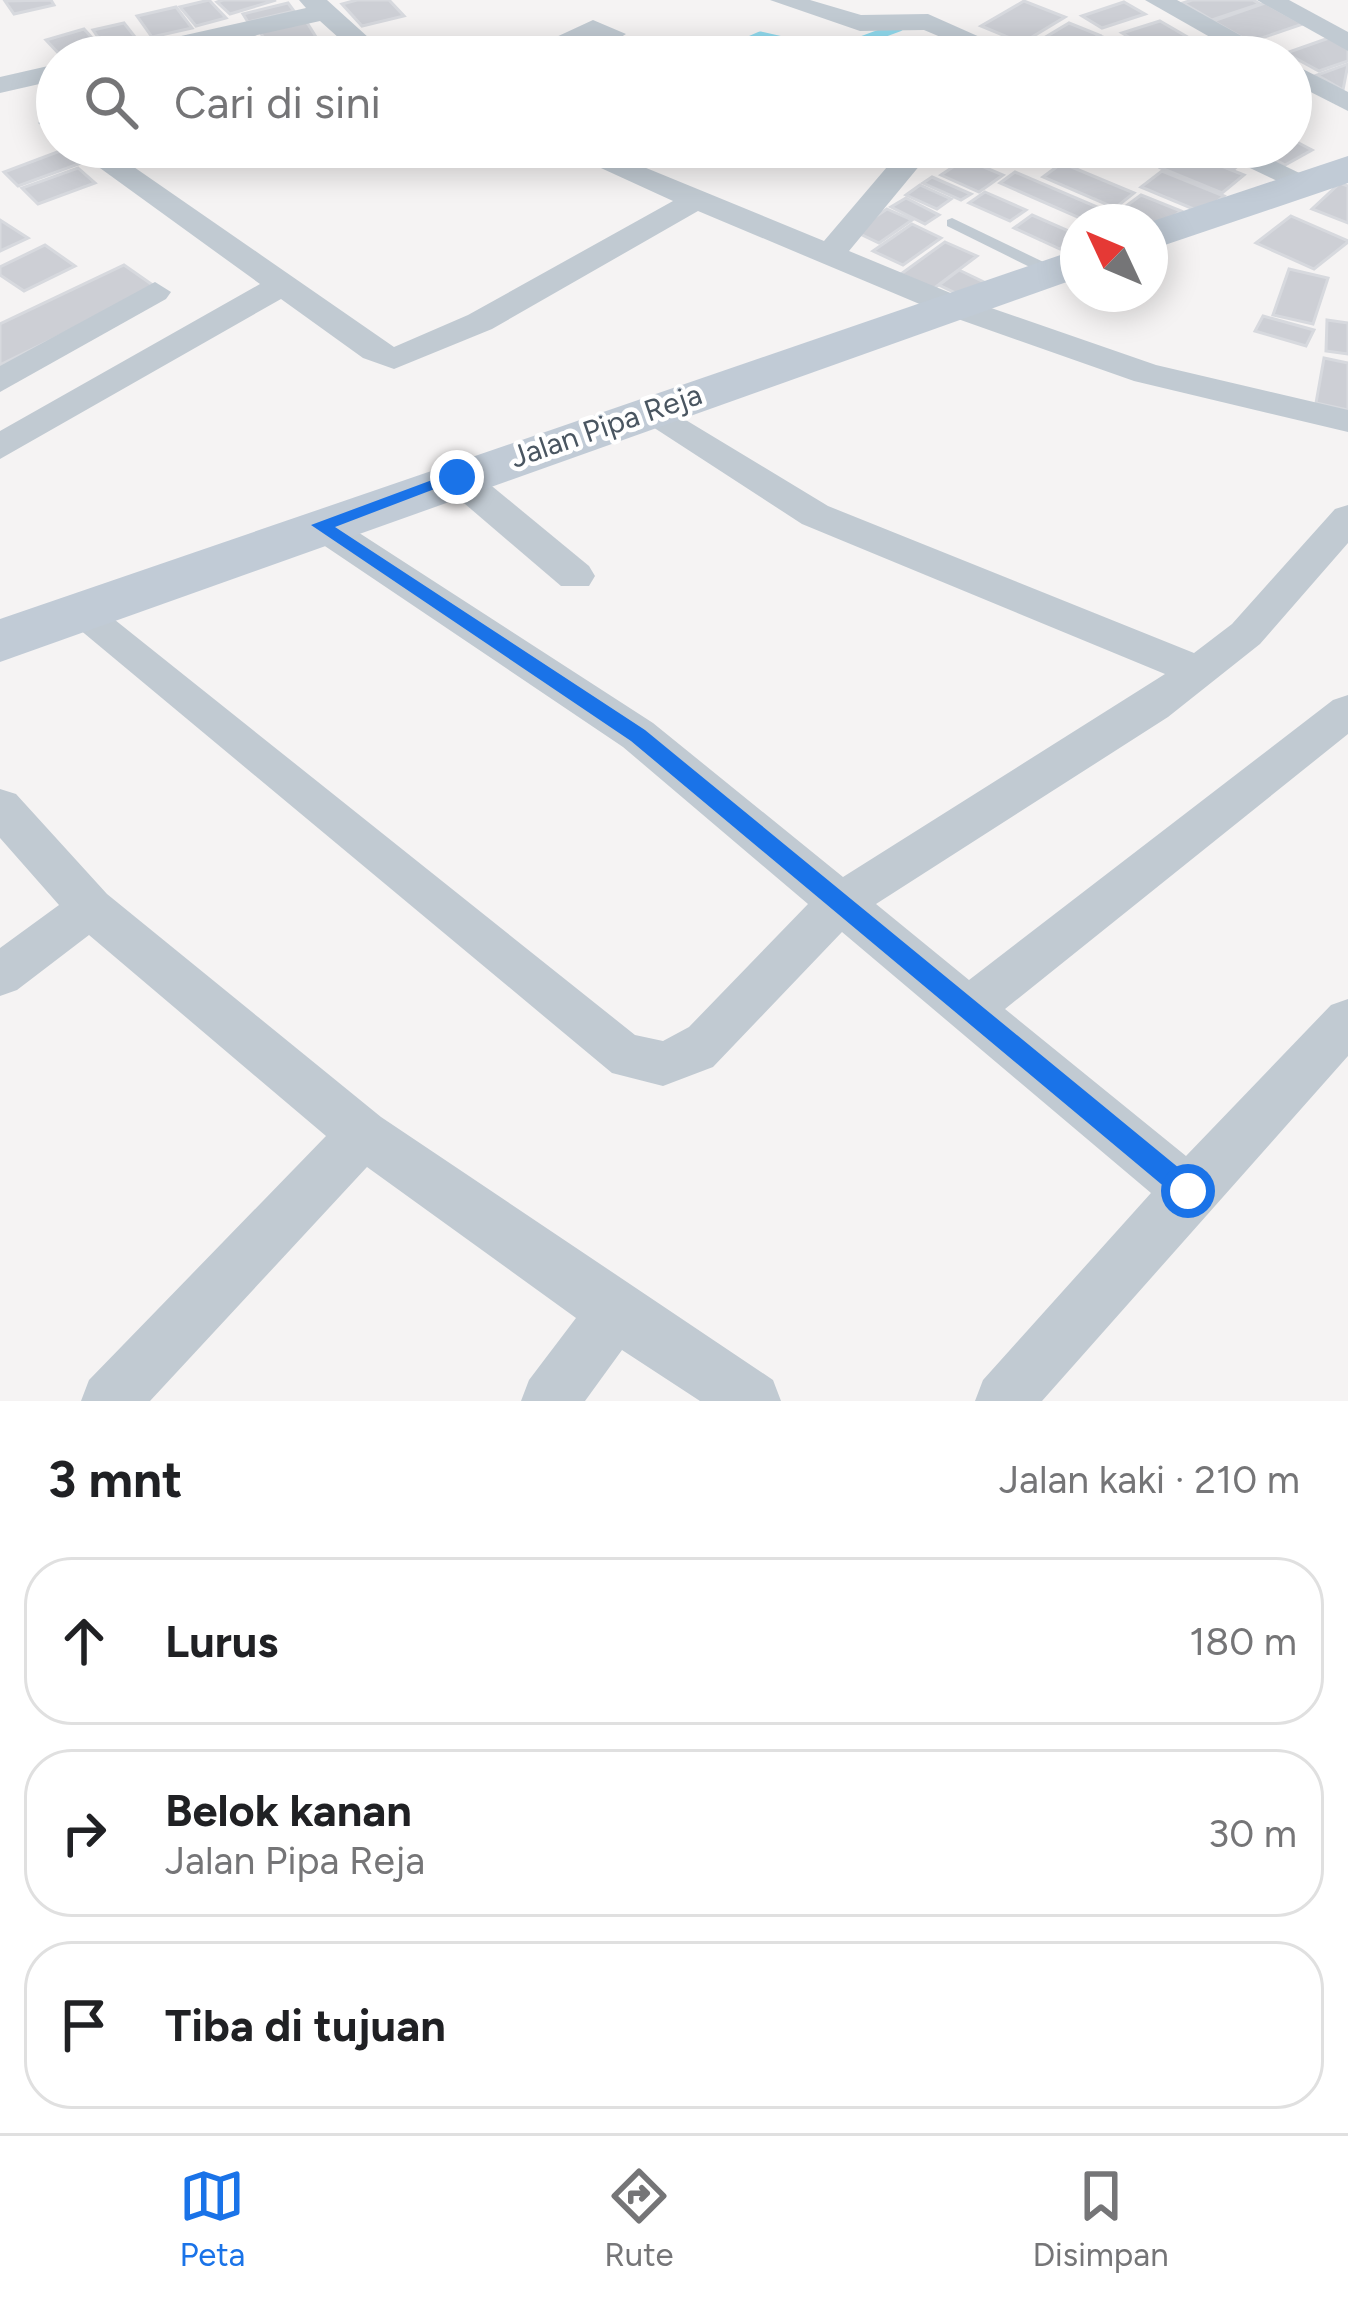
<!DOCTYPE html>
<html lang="id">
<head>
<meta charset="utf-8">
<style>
  :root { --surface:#fff; --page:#f2f2f2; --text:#202124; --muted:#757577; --line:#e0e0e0; --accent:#1a73e8 }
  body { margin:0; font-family:Figtree,sans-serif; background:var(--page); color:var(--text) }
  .compass { position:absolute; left:1060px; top:204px; width:108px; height:108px; border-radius:50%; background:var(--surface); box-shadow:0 6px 30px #0003; rotate:314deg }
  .stop { position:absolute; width:36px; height:36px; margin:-27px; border:9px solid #1a73e8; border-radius:50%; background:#fff }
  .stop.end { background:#1a73e8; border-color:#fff; box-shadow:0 3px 12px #0008 }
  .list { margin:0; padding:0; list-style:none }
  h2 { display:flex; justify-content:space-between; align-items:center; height:156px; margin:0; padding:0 48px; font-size:51px }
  h2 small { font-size:39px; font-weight:400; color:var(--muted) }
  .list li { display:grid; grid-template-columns:78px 1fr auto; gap:36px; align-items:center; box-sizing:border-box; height:168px; margin:0 24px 24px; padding:0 24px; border:3px solid var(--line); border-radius:48px }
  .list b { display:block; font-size:45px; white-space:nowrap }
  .list p { margin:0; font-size:39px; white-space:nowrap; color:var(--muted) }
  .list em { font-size:39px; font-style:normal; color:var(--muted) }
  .icon { flex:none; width:66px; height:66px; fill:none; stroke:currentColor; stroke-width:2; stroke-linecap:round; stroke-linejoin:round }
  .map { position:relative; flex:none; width:1348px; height:1401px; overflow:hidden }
  .search { position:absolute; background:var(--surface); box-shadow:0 6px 30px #0003; left:36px; right:36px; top:36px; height:132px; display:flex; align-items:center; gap:30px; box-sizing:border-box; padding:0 42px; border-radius:66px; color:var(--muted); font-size:45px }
  .sheet { height:732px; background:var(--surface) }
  nav { display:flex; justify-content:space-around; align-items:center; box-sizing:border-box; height:168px; border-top:3px solid var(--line); background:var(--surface); font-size:33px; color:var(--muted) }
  nav a { display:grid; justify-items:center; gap:6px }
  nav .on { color:var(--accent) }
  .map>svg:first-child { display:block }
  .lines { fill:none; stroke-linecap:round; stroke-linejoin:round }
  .stream { stroke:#90daee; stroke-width:9 }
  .building { fill:#cdcfd5; stroke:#d7d9de; stroke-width:3 }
  .lane { fill:#c1cad2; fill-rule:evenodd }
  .street { fill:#c1cad2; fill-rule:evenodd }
  .secondary { fill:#c1cbd6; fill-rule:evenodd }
  .route { fill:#1a73e8 }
  .labels { text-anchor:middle; stroke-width:9; stroke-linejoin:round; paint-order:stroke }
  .street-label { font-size:30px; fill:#4a5661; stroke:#fff }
</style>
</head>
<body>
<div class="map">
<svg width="1348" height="1401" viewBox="0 0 1348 1401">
  <rect width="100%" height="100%" fill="#f5f3f3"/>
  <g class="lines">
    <path class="stream" d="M712 57 760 36 831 52 899 27"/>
  </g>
  <g class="building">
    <path d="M51 0 54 5 14 14 5 1Z"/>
    <path d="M209 0 226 18 196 26 180 7Z"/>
    <path d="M223 0H276L230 14 217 2Z"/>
    <path d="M357 0H389L404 16 362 26 342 4Z"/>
    <path d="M1192 0H1253L1260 4 1212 20 1183 3Z"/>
    <path d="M1024 1 1065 17 1022 43 981 26Z"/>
    <path d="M1124 2 1145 14 1102 28 1082 16Z"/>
    <path d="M288 3 294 11 248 22 243 14Z"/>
    <path d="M1265 3 1303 24 1250 42 1213 21Z"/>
    <path d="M176 7 192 28 152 37 137 16Z"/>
    <path d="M306 21 316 37 269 47 259 30Z"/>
    <path d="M1160 21 1203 46 1162 57 1122 33Z"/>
    <path d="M124 23 139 42 107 50 93 30Z"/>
    <path d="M1069 23 1099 35 1063 57 1019 53Z"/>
    <path d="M84 29 105 52 62 57 46 40Z"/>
    <path d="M251 31 269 55 217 57 206 41Z"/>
    <path d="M1100 36 1140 52 1066 57Z"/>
    <path d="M1329 38 1348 48V61L1319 71 1286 53Z"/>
    <path d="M932 39 964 52 955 57H902Z"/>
    <path d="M1348 64 1343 90 1317 75Z"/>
    <path d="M1291 139 1312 150 1285 165 1251 147H1291Z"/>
    <path d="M1008 147H1054L1029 165 999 153Z"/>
    <path d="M1216 147 1246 159 1234 169 1185 149Z"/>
    <path d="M68 148 84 162 18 186 4 172Z"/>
    <path d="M1184 151 1244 175 1222 193 1161 168Z"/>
    <path d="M965 159 1003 175 979 192 941 175Z"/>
    <path d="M1062 163 1134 193 1115 208 1043 177Z"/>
    <path d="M78 168 95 183 38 204 22 188Z"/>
    <path d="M1162 171 1224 196 1203 213 1141 187Z"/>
    <path d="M1015 172 1125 219 1089 222 1000 183Z"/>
    <path d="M932 177 971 194 961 200 923 183Z"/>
    <path d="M1340 183 1348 186V223L1312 209Z"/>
    <path d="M920 185 951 199 937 209 906 195Z"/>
    <path d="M985 192 1026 210 1010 221 969 203Z"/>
    <path d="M1141 195 1181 211 1158 229 1118 212Z"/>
    <path d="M906 198 939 215 925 224 891 207Z"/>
    <path d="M887 209 912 220 879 243 854 231Z"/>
    <path d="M1032 215 1078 235 1060 249 1014 228Z"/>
    <path d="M1291 216 1348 241V242L1314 269 1256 243Z"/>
    <path d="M0 220 28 238 0 251Z"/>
    <path d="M912 224 941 238 903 265 873 251Z"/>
    <path d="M945 242 977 256 933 289 901 274Z"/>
    <path d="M45 245 75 266 24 291 0 275V267Z"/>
    <path d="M124 265 157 288 0 365V324Z"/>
    <path d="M1289 269 1328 278 1313 324 1273 315Z"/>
    <path d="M959 270 988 284 968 299 939 285Z"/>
    <path d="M1263 316 1314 330 1306 346 1255 331Z"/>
    <path d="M1327 320 1348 323V354L1326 351Z"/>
    <path d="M1324 358 1348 363V410L1316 403Z"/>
  </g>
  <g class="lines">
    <path class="lane" d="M952 218 1058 269 1060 272 1052 277 1046 275 947 226V220Z"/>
    <g class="street">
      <path d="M299 0H327L390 57H360L320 21 160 57H110L114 51 306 8Z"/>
      <path d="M770 0H810L861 15 928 14 1025 57H988L924 30 860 31Z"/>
      <path d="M1145 0H1177L1279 57H1245Z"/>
      <path d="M1257 0H1289L1348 32V51Z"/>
      <path d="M593 20 626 34 613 42 595 37 549 57H513Z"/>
      <path d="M1291 63 1348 92V111L1291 82Z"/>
      <path d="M57 64V80L0 93V77Z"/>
      <path d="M52 114 57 116V136L38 123Z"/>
      <path d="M71 147H105L394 347 468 315 673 201 555 147H595L824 241 904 147H935L849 251 965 299 1156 365 1348 410V432L1134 381 941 313 698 211 492 329 394 369 363 358 281 299 0 459V431L260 284Z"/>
      <path d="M1206 147H1246L1320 183 1305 192 1294 189Z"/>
      <path d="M155 282 171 292 166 299 0 392V366Z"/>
      <path d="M651 399 828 506 1194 653 1232 624 1335 509 1348 505V543L1260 644 1168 717 876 904 969 980 1333 700 1348 695V734L1005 1009 1186 1156 1331 1005 1348 999V1056L1042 1401H975L983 1380 1151 1193 842 932 713 1067 663 1086 612 1073 61 614 67 604 81 600 95 604 635 1035 663 1041 689 1027 808 904 623 747 307 534 301 525 307 516H333L653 723 843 877 1165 674 802 524 639 418 633 410Z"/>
      <path d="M457 465 470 468 589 566 595 576 589 586H561L444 486 439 477 444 468Z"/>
      <path d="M0 789 16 794 107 894 381 1117 773 1380 781 1401H700L622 1350 585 1401H521L529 1380 576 1318 367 1167 150 1401H81L89 1380 326 1136 89 935 17 990 0 996V948L59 905 0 838Z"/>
    </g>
    <g class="secondary">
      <path d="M1348 156V183L1150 250V222Z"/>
      <path d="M1078 249V278L0 662V619Z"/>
    </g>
  </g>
  <path class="route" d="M451 473 466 477 335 527 645 730 1196 1182V1199H1179L631 741 311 525Z"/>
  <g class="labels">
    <g class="street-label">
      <text transform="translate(606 426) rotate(-19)" y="10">Jalan Pipa Reja</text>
    </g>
  </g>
</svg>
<svg class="compass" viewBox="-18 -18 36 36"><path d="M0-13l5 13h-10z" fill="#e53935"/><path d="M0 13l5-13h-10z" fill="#757577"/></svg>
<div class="stop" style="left:1188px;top:1191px"></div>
<div class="stop end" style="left:457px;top:477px"></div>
<div class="search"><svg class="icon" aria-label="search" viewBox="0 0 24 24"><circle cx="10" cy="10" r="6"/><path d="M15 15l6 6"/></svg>Cari di sini</div>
</div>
<section class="sheet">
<h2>3 mnt<small>Jalan kaki · 210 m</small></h2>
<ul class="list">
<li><svg class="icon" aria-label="ahead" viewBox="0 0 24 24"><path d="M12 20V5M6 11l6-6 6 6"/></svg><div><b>Lurus</b></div><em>180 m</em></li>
<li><svg class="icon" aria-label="right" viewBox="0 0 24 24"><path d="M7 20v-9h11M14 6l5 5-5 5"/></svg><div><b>Belok kanan</b><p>Jalan Pipa Reja</p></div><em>30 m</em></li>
<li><svg class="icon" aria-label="arrive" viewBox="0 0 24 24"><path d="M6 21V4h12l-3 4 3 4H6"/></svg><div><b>Tiba di tujuan</b></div></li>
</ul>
</section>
<nav>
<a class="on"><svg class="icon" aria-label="map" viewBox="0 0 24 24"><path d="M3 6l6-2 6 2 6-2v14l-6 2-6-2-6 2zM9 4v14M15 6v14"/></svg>Peta</a>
<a><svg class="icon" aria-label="directions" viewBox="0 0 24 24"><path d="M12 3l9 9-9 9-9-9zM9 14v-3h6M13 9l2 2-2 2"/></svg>Rute</a>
<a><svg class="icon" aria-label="saved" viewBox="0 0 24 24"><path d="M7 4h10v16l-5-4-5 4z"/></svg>Disimpan</a>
</nav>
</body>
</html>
